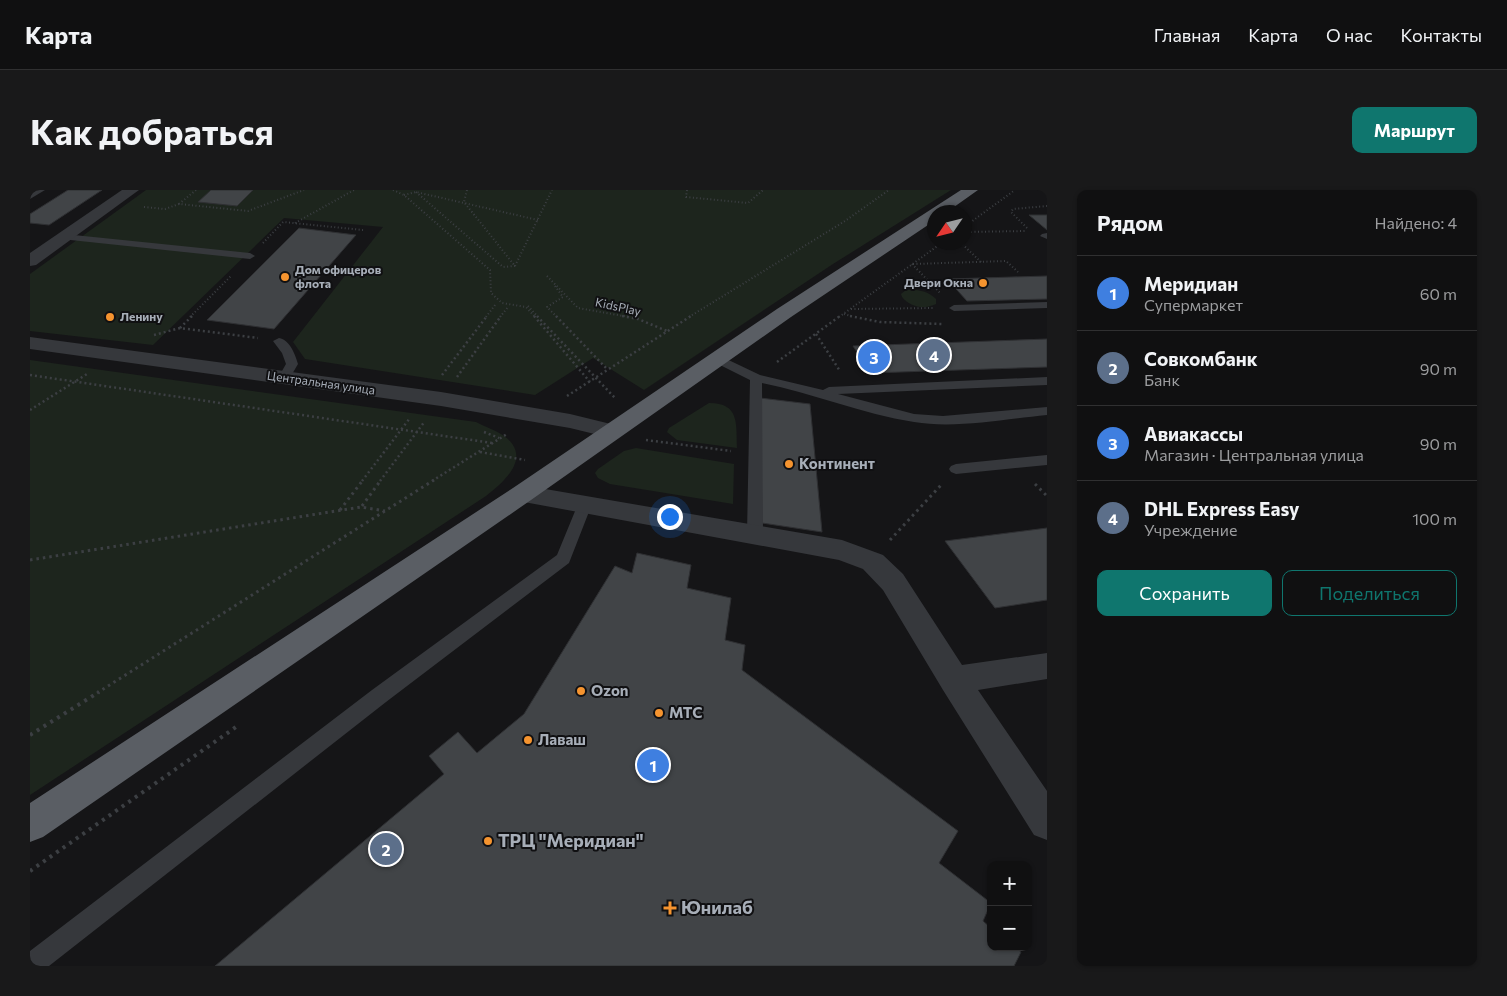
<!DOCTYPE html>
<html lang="ru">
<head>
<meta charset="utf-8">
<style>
  :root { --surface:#101011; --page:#19191a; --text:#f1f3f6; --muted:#9c9d9f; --line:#303031; --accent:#0f766e }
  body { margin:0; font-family:Commissioner,sans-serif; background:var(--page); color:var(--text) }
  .controls { position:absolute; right:15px; bottom:15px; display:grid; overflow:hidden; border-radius:10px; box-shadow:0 1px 4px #0004 }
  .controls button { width:45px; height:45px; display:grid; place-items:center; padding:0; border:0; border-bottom:1px solid var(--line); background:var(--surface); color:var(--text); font:25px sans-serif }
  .compass { position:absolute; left:897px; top:15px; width:45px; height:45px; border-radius:50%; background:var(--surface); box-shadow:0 1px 4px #0004; rotate:235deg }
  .you { position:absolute; left:639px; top:326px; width:18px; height:18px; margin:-12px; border:4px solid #fff; border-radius:50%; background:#1a73e8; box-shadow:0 0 0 8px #1a73e833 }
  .badge { display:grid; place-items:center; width:32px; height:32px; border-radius:50%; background:var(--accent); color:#fff; font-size:16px; font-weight:700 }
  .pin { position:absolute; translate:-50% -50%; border:2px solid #fff; box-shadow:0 1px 5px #0006 }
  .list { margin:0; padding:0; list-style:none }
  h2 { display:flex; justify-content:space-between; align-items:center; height:65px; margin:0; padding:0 20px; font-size:21px }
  h2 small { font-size:16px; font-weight:400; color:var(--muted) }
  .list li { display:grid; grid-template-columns:32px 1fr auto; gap:15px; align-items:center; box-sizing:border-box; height:75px; padding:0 20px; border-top:1px solid var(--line) }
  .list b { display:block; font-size:19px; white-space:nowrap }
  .list p { margin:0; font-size:16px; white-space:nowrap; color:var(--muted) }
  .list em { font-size:16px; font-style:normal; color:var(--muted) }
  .actions { display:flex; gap:10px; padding:15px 20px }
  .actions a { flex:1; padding:11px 0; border:1px solid var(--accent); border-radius:10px; text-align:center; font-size:18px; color:var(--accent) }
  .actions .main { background:var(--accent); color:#fff }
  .map { position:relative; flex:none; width:1017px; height:776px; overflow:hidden; border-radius:10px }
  header { display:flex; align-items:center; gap:30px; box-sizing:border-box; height:70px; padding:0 25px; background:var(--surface); border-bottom:1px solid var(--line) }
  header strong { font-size:24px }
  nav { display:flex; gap:28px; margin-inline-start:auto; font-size:18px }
  .intro { display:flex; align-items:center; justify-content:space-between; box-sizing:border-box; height:120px; padding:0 30px }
  h1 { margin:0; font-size:35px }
  .button { padding:12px 22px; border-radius:10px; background:var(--accent); color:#fff; font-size:18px; font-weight:700 }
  main { display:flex; gap:30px; padding:0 30px }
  aside { flex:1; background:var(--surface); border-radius:10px; box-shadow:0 1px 4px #0004 }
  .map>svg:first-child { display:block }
  .green { fill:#1d251d }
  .building { fill:#414447; stroke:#2f3033 }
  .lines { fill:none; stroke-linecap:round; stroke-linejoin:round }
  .path-far3 { stroke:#3c3f43; stroke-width:2; stroke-dasharray:1 2.5; stroke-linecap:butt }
  .path-far2 { stroke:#3c3f43; stroke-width:2.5; stroke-dasharray:2 3; stroke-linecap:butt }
  .path-far1 { stroke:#3c3f43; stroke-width:3; stroke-dasharray:2.5 4; stroke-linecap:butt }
  .path { stroke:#3c3f43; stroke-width:4; stroke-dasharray:3 5; stroke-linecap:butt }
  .service { fill:#36383c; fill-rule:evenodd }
  .minor { fill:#36383c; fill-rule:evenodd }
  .trunk { fill:#5a5e64; fill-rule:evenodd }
  .poi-dot { fill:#f5942f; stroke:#101012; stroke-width:2 }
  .labels { text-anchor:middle; stroke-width:4; stroke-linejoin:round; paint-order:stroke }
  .far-poi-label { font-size:12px; font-weight:bold; fill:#a7aeb8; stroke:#101012; text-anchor:start }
  .far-street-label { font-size:12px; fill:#a7aeb8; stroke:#101012 }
  .poi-label { font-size:15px; font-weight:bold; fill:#a7aeb8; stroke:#101012; text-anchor:start }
  .near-poi-label { font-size:18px; font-weight:bold; fill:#a7aeb8; stroke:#101012; text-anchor:start }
</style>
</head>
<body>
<header>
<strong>Карта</strong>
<nav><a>Главная</a><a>Карта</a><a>О нас</a><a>Контакты</a></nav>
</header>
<div class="intro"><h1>Как добраться</h1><a class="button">Маршрут</a></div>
<main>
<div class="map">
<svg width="1017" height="776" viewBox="0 0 1017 776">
  <rect width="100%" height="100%" fill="#151517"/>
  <g class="green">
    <path d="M116 0H921L803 74 614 200 563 168 505 205 275 169 263 152 353 37 254 28 123 155 0 141V84Z"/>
    <path d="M876 100C887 99 898 101 906 109V114C894 120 880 117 872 107L871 104Z"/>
    <path d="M0 170 446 232C455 237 466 240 474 246 503 267 474 292 456 306L0 605Z"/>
    <path d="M679 213C710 213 706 234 707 258L647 250 637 242 639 238Z"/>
    <path d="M606 258 704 274 703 314 580 294 568 288 565 283 568 279 594 261Z"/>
  </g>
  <g class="building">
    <path d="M38 0H72L19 35 0 33V24Z"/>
    <path d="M181 0H223L207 16 168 12Z"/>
    <path d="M999 25H1017V40Z"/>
    <path d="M269 38 326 45 244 139 177 130Z"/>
    <path d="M1017 86V109L937 111 917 89Z"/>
    <path d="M1017 149V177L841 183 823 156Z"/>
    <path d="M730 208 780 214 792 342 732 333Z"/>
    <path d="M1017 338V410L965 418 915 351Z"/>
    <path d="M607 363 661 375 657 398 701 408 695 450 715 455 712 480 928 641 909 673 961 713 953 731 961 738V757H985L991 762 984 776H185L414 584 399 566 428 542 447 563 494 524 585 376 602 383Z"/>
  </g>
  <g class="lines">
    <g class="path-far3">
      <path d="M363 0 374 5 460 80 461 103 472 113 496 117 505 127"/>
      <path d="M437 0 434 12 485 76"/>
      <path d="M657 0 656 7 718 13 733 0"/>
      <path d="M386 2 473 77 485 76"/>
      <path d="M374 5 386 2 508 30"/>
      <path d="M149 14 166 0"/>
      <path d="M114 17 135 19 149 14 218 21 274 0"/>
      <path d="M265 33 324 0"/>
      <path d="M934 37 985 0"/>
      <path d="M997 38 981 22 983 19 1017 16"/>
      <path d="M934 42 997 41"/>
      <path d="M930 52 951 72"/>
      <path d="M233 53 253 32 333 40"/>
      <path d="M882 74 911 104"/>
      <path d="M883 74 976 71 988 82"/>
      <path d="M485 76 522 0"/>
      <path d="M517 86 548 118 599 127"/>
      <path d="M525 96 533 107 517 117 527 127"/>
      <path d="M498 116 508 127"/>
      <path d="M821 119 905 118"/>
      <path d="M814 124 824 127"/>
      <path d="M160 127 202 85"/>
      <path d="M456 127 465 115"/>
      <path d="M470 127 478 117"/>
      <path d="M659 127 815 31 859 0"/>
      <path d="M809 127 913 52"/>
    </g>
    <g class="path-far2">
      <path d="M162 126 150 138 228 148"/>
      <path d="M504 126 560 192"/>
      <path d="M507 126 585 208"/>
      <path d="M526 126 578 180"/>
      <path d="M592 126 608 129 637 141"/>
      <path d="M820 126 850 132 912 134"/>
      <path d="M786 144 810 181"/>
      <path d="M124 145 150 138"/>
      <path d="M747 172 810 126"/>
      <path d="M0 185 462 253"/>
      <path d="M412 185 457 126"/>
      <path d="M427 187 471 126"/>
      <path d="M537 206 661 126"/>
      <path d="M0 220 57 184"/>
      <path d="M454 242 469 248"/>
      <path d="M616 250 701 261"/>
      <path d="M450 262 495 270"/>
      <path d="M332 291 380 228"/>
      <path d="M350 291 395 231"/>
      <path d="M402 291 477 244"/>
    </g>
    <g class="path-far1">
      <path d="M1005 294 1017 306"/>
      <path d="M332 316 351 290"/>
      <path d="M310 320 333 290"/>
      <path d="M860 350 912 294"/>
      <path d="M0 370 331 317 355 321"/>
      <path d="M67 503 404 290"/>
    </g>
    <g class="path">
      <path d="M0 545 69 502"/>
      <path d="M0 681 206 537"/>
    </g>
    <g class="service">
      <path d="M5 0H15L0 9V2Z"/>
      <path d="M1017 43V49L1010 46 1012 44Z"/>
      <path d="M34 44 220 63 225 66 220 69 31 49 29 47Z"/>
      <path d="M1017 112V118L924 121 919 118 924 115Z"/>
      <path d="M249 148C260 150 265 164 268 174L258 191 254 192 248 188 256 174 252 163 243 151Z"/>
      <path d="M688 165 730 185 793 200 799 197 1017 187V195L808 204 884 224 913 226 1017 217V225C975 229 925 239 884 232 832 224 783 203 732 193L733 344 730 348 725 350 720 348 717 344 720 190 684 172 682 169 684 166Z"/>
      <path d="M1017 265V275L926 284 921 282 919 279 921 276 926 274Z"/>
      <path d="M555 309 560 310 562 314 539 373 356 512 19 776H0V761L342 500 527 365 548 314 550 310Z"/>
    </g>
    <g class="minor">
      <path d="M92 0H109L6 75 0 76V63Z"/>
      <path d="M0 147 411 202 540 224 589 236 592 241 589 246 581 248 540 238 411 216 0 159Z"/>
      <path d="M492 295 812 350 853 365 873 384 932 475 1017 463V489L948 500 1017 601V650L1004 645 913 500 853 400 833 379 809 370 483 310 480 304 483 298Z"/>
    </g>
    <path class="trunk" d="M931 0H948L917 22H904V31L761 127 501 310 13 647 0 652V613L483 298 747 119Z"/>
  </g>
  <g class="poi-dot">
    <circle cx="255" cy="87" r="5"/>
    <circle cx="953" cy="93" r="5"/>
    <circle cx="80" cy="127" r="5"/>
    <circle cx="759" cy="274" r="5"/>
    <circle cx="551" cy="501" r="5"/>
    <circle cx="629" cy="523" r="5"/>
    <circle cx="498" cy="550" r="5"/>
    <circle cx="458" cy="651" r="5"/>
    <path d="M637.5 710.5h5v5h5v5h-5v5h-5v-5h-5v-5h5z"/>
  </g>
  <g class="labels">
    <g class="far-poi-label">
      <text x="265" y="84">Дом офицеров<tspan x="265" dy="14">флота</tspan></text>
      <text x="943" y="97" text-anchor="end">Двери Окна</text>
      <text x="90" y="131">Ленину</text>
    </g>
    <g class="far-street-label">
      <text transform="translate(588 117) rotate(12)" y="4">KidsPlay</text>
      <text transform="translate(291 193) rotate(8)" y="4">Центральная улица</text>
    </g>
    <g class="poi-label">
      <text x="769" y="279">Континент</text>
      <text x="561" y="506">Ozon</text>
      <text x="639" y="528">МТС</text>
      <text x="508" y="555">Лаваш</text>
    </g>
    <g class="near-poi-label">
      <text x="468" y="657">ТРЦ "Меридиан"</text>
      <text x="651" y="724">Юнилаб</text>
    </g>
  </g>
</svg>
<div class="controls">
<button>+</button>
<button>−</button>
</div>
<svg class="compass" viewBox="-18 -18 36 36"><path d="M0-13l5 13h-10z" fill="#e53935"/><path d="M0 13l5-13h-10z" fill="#9c9d9f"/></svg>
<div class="you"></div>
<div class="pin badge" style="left:623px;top:575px;background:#3f7fe0">1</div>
<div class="pin badge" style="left:356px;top:659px;background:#5c6f8a">2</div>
<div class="pin badge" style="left:844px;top:167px;background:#3f7fe0">3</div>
<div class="pin badge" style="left:904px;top:165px;background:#5c6f8a">4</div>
</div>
<aside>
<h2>Рядом<small>Найдено: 4</small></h2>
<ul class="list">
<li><span class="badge" style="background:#3f7fe0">1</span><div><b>Меридиан</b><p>Супермаркет</p></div><em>60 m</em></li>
<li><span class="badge" style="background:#5c6f8a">2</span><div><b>Совкомбанк</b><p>Банк</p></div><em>90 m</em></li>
<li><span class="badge" style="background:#3f7fe0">3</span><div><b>Авиакассы</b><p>Магазин · Центральная улица</p></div><em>90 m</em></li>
<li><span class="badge" style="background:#5c6f8a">4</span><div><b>DHL Express Easy</b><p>Учреждение</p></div><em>100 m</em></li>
</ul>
<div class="actions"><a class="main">Сохранить</a><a>Поделиться</a></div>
</aside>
</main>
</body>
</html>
